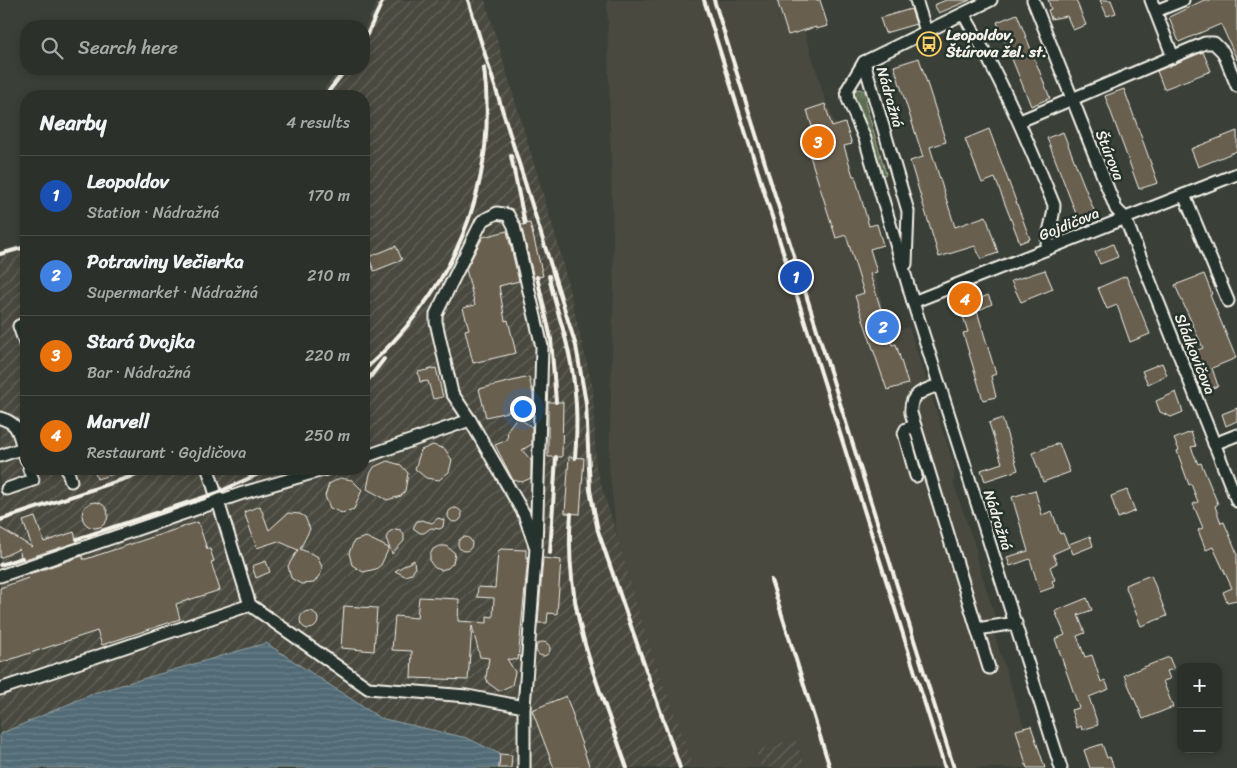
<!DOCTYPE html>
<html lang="en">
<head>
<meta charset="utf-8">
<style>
  :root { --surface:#2c302a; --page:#383c36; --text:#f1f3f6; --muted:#a6a9a8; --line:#484b47; --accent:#ffd166 }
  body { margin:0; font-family:Sriracha,sans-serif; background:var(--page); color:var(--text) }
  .controls { position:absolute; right:15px; bottom:15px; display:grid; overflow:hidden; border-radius:10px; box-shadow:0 2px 8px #0003 }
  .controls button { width:45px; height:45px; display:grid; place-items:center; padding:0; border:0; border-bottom:1px solid var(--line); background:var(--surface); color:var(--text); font:25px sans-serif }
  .you { position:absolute; left:522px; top:408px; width:18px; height:18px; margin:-12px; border:4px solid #fff; border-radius:50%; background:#1a73e8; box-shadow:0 0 0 8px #1a73e833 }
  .badge { display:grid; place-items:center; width:32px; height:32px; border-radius:50%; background:var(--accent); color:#fff; font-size:16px; font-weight:700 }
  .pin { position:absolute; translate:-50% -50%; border:2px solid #fff; box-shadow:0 1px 5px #0006 }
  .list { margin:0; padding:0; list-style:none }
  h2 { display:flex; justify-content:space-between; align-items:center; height:65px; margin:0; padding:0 20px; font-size:21px }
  h2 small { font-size:16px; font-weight:400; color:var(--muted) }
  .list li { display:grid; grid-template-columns:32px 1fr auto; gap:15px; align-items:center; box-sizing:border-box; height:80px; padding:0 20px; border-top:1px solid var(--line) }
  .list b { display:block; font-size:19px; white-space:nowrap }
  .list p { margin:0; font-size:16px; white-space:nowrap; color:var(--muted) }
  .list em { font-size:16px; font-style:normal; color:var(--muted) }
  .icon { flex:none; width:28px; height:28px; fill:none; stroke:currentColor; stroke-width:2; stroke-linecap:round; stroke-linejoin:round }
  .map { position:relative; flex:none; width:1237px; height:768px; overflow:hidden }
  .search { position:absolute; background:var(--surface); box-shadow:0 2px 8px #0003; left:20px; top:20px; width:350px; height:55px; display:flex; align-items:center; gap:12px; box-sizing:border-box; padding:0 18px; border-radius:20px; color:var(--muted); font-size:19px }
  .panel { position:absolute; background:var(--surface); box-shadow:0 2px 8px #0003; left:20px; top:90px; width:350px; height:385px; border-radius:20px }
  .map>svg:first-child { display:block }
  .built { fill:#48493f }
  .industrial { fill:url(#industrial-furrows) }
  .grass { fill:url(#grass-tufts); stroke:#a8b09c }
  .water { fill:url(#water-rules); stroke:#92a1a4 }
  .building { fill:#675f50; stroke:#f4f1e8 }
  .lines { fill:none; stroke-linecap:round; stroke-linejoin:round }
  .minor-casing { stroke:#f4f1e8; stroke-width:15 }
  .minor { stroke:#26332d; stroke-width:11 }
  .rail { stroke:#f4f1e8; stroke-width:4 }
  .labels { text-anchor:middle; stroke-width:5; stroke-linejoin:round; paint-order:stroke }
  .poi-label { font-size:15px; font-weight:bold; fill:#f4f1e8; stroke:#26332d; text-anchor:start }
  .street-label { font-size:15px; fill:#f4f1e8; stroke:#26332d }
</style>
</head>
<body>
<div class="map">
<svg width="1237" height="768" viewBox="0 0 1237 768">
  <defs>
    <pattern id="industrial-furrows" width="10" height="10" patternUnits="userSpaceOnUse" patternTransform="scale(1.25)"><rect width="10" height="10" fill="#48493f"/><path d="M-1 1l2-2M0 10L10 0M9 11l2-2" fill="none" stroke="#63645b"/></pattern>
    <pattern id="grass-tufts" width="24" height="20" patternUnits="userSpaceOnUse" patternTransform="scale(1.25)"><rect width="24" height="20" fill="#5d6e51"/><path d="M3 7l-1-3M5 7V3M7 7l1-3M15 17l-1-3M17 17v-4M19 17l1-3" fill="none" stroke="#75836a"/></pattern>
    <pattern id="water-rules" width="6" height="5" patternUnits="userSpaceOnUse" patternTransform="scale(1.25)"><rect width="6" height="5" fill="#516b76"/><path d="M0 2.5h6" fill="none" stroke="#6b818a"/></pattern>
  </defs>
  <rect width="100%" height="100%" fill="#3a4038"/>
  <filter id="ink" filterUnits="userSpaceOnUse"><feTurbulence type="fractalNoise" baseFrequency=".02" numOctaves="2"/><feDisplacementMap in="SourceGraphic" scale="10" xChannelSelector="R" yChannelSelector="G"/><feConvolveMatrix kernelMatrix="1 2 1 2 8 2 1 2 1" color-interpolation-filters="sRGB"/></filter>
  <g filter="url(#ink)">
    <path class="built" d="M607 0H795L823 93 844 146 889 333 909 327 954 465V485L976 549V556L996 620 994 634 1024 727 1031 726 1045 768H806L795 738 756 751 761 768H695L650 647 617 538 609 466 614 282Z"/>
    <g class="industrial">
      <path d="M378 0H485L559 247 593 389 596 467 650 647 695 768H0V251L26 243V469H364V96H319L340 69H364V29Z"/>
      <path d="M795 738 806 768H761L756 751Z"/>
    </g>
    <path class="grass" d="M860 89 871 94 865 102 886 174 882 176 870 138 852 96 853 91Z"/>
    <path class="water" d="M266 643 380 718 467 738 500 754 499 768H0V734L94 693Z"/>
    <g class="building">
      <path d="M777 0H820L828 26 816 29V27L788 35Z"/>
      <path d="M946 0H970L939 13 934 5Z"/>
      <path d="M1048 0H1076L1086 25 1073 30 1067 16 1051 19 1048 10 1051 9Z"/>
      <path d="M1100 0H1111L1116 13 1107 16Z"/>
      <path d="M1204 0H1237V60L1221 24 1179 42 1169 17Z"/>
      <path d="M911 9 916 24 885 33 880 18Z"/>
      <path d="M1017 14 1050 98 1031 106 997 22Z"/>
      <path d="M1203 52 1211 71 1164 89 1157 71Z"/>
      <path d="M919 58 946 142 930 147 955 227 986 216 998 253 981 259 975 246 939 257 910 161 923 157 894 66Z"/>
      <path d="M1124 89 1158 183 1139 189 1105 96Z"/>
      <path d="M825 104 832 127 845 123 852 144 844 146 853 176H855L869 226 877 224 883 245 870 249 877 272 870 274 892 345 896 344 908 384 887 390 855 296 864 293 846 235 836 238 804 137 814 133 807 110Z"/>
      <path d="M989 129 1030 239 1020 243 995 178 982 183 965 139Z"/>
      <path d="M1237 131V151L1198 167 1191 149Z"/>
      <path d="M1063 132 1095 213 1078 219 1047 138Z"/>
      <path d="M530 223 543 276 534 278 521 225Z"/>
      <path d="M507 231 519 281 499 286 505 321 508 320 516 353 473 363 465 330 469 329 463 308 475 305 466 269 483 237Z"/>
      <path d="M1113 244 1118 257 1100 264 1095 252Z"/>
      <path d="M396 246 402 260 374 271 369 257Z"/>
      <path d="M1045 270 1053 289 1021 302 1011 281Z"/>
      <path d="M1204 274 1212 294 1210 295 1236 358 1212 368 1218 386 1210 389 1195 351 1203 348 1175 285Z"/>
      <path d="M1126 276 1150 334 1130 342 1117 305 1107 309 1098 288Z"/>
      <path d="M975 295 977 300 988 295 992 304 977 311 996 374 991 376 996 397 983 400 963 333 968 332 962 313 957 315 953 302Z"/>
      <path d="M1162 363 1167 375 1148 384 1142 371Z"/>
      <path d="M436 368 443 397 433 399 428 381 420 382 418 372Z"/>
      <path d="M529 377 533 394V406L486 417 479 389Z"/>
      <path d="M1176 392 1183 412 1171 417 1160 412 1156 401Z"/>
      <path d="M548 402H563L562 457H548Z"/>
      <path d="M1237 408V421L1226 426 1222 414Z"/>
      <path d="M517 417 532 427V444L522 450 531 460V478L522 482 513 480 495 445 507 440 508 429Z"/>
      <path d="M1002 418 1018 470 985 481 981 470 1002 463 989 423Z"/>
      <path d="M1191 432 1196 446 1191 447 1198 464 1201 463 1218 504 1215 506 1221 523 1224 522 1237 553V600L1227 602 1223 592 1232 588 1213 547 1206 550 1198 530 1203 528 1193 504 1198 502 1191 484 1189 485 1177 451 1179 450 1174 439Z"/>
      <path d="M1059 443 1070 472 1043 482 1032 453Z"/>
      <path d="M433 445 445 449 452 460 449 472 439 480 426 478 415 469 421 450Z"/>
      <path d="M569 457 584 458 580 514 565 513Z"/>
      <path d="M387 461 401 465 408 473 405 491 401 496 387 500 367 489 370 474 374 467Z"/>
      <path d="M94 469H123V471L97 479Z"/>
      <path d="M340 478 352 480 362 490 354 509 342 513 330 508 325 496 329 484Z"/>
      <path d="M1035 490 1042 515 1052 511 1060 534 1063 533 1069 547 1053 554 1057 563 1050 567 1055 580 1052 581 1054 587 1040 592 1030 559 1010 566 1007 557 1028 551 1012 497Z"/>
      <path d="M1127 490 1135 511 1118 518 1111 496Z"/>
      <circle cx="95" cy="515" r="13"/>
      <path d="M260 506 269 530 288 513 300 514 305 517 310 529 300 549 317 556 322 567 321 573 314 583 301 584 291 578 288 566 298 550 278 541 257 548 244 512Z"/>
      <circle cx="455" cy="515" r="7"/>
      <path d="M35 517 44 542 74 532 77 542 22 560 19 549 0 558V528L32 547 23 521Z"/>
      <path d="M438 518 444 520 443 527 440 529 431 528 424 533H420L413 528 417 521 422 520 432 523Z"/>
      <path d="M198 522 207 549H210L214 561 211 562 220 590 176 604 180 619 102 645 97 631 0 663V588L28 578 27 575 82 556 83 559H86Z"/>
      <path d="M395 529 401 530 404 535V541L392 554 386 538 389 532Z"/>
      <path d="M1090 536 1093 546 1073 554 1069 544Z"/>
      <circle cx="465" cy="544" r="7"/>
      <path d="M366 537 389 548 381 565 376 569 363 572 352 565 349 553 354 541Z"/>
      <path d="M439 546H446L455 553 453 563 448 568 441 570 435 568 430 562V555L433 549Z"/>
      <path d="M501 549 526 550V557H528L518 660 507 659 515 672 512 685 499 691 488 683 486 677 489 658 480 657 472 626 468 680 411 678 412 651 392 650 395 616 417 618 419 597 459 599 458 621 487 623V616L493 617 494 598 477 597 478 587 495 588 498 551Z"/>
      <path d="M543 558 561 560 557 614 548 613 547 623H538Z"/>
      <path d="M414 560 415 569 411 574 405 576 395 571Z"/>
      <path d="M266 561 270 572 256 578 252 566Z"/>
      <path d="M1151 575 1167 616 1141 626 1125 585Z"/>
      <path d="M1087 598 1092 610 1078 615 1085 633 1077 636 1085 657 1092 655 1101 682 1105 680 1109 689 1089 697 1098 725 1082 730 1081 726 1077 728 1071 710 1079 708 1055 639 1065 635 1055 611Z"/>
      <path d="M344 606 377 608 374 651 341 648Z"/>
      <circle cx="309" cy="620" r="9"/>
      <circle cx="543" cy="649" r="7"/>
      <path d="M1169 657 1174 669 1167 671 1170 679 1163 681 1173 707 1143 719 1124 675Z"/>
      <path d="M566 696 574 718 573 719 590 768H554L532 710Z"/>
      <path d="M1031 726 1045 768H1027L1016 730Z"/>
      <path d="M1102 744 1107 758 1110 757 1114 768H1090L1084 750Z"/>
      <path d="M500 754 512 755 511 768H499Z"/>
    </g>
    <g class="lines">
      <g class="minor-casing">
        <g id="minor">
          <path d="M916 0 926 31"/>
          <path d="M1033 0 1116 209 1125 218 1237 501"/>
          <path d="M1151 0 1173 57"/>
          <path d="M1156 11 1183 0"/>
          <path d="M964 15C1000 76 1027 139 1054 205 1054 221 1046 233 1047 249"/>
          <path d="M864 62 847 90 848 99 865 139 913 302 1061 768"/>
          <path d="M864 62 908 211 906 264"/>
          <path d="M864 62 991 0"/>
          <path d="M1020 121 1205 43H1214L1223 52 1237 86"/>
          <path d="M1184 195 1228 301"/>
          <path d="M913 302 1237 174"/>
          <path d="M26 323 19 326 26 346"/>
          <path d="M939 385C924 390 909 394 911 413L989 668"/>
          <path d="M0 418C18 423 18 431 23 448"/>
          <path d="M915 426 906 429 904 433 916 476"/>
          <path d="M1214 444 1237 435"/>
          <path d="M0 456 23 448 26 459"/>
          <path d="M364 457 470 420"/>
          <path d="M67 469 71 481"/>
          <path d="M208 469 250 605"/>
          <path d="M7 489 33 480 29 469"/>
          <path d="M0 576 243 493 326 469"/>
          <path d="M977 629 1016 623"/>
          <path d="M0 689 250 605 368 688 467 696 524 707V768"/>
          <path d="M524 707 536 548 524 514 470 420 452 393 436 322V314L482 221 497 213 508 215 514 226 542 347 536 548"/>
        </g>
      </g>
      <use href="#minor" class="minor"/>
      <g class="rail">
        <path d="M468 0 576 346 586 403 590 490 598 531 680 768"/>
        <path d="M704 0 945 768"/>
        <path d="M714 0 954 768"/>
        <path d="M364 41 383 0"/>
        <path d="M325 96 346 69"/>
        <path d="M511 156 525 224"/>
        <path d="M0 254 26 247"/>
        <path d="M549 276C554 303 564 328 569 354 577 389 578 423 575 458"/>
        <path d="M537 277 551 339 556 402"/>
        <path d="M364 370C453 291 499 188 484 68"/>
        <path d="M364 385 384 359"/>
        <path d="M571 514C563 609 597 680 627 768"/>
        <path d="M0 520 154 469"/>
        <path d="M77 539 217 493 269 469"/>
        <path d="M550 553 556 457"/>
        <path d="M0 565 22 558"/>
        <path d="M771 580 830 768"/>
      </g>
    </g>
  </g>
  <defs>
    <g id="bus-ring" transform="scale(1.25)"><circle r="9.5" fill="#26332d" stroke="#ffd166" stroke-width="1.5"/><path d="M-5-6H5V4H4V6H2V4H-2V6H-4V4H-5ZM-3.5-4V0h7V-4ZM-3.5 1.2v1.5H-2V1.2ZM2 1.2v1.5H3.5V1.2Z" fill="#ffd166"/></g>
  </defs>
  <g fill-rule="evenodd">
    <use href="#bus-ring" x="929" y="44"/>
  </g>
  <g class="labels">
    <g class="poi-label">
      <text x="946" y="40">Leopoldov,<tspan x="946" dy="17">Štúrova žel. st.</tspan></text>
    </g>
    <g class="street-label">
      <text transform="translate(890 97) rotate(74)" y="5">Nádražná</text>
      <text transform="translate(1110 155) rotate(68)" y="5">Štúrova</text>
      <text transform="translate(1069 224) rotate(-22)" y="5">Gojdičova</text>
      <text transform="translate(1195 354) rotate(68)" y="5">Sládkovičova</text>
      <text transform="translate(998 520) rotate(72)" y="5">Nádražná</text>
    </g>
  </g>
</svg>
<div class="controls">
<button>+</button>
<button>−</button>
</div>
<div class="you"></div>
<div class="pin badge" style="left:796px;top:277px;background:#1a4fb4">1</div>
<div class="pin badge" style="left:883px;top:327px;background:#3f7fe0">2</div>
<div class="pin badge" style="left:818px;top:142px;background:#e8710a">3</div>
<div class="pin badge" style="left:965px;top:299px;background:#e8710a">4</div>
<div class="search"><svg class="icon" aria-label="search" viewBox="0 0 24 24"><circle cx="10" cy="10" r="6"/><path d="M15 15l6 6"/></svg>Search here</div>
<section class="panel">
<h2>Nearby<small>4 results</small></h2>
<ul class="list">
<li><span class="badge" style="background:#1a4fb4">1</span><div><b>Leopoldov</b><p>Station · Nádražná</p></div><em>170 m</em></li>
<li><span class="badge" style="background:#3f7fe0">2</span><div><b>Potraviny Večierka</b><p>Supermarket · Nádražná</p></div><em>210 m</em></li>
<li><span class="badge" style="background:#e8710a">3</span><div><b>Stará Dvojka</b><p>Bar · Nádražná</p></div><em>220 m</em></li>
<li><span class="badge" style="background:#e8710a">4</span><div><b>Marvell</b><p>Restaurant · Gojdičova</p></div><em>250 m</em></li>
</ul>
</section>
</div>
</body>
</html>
